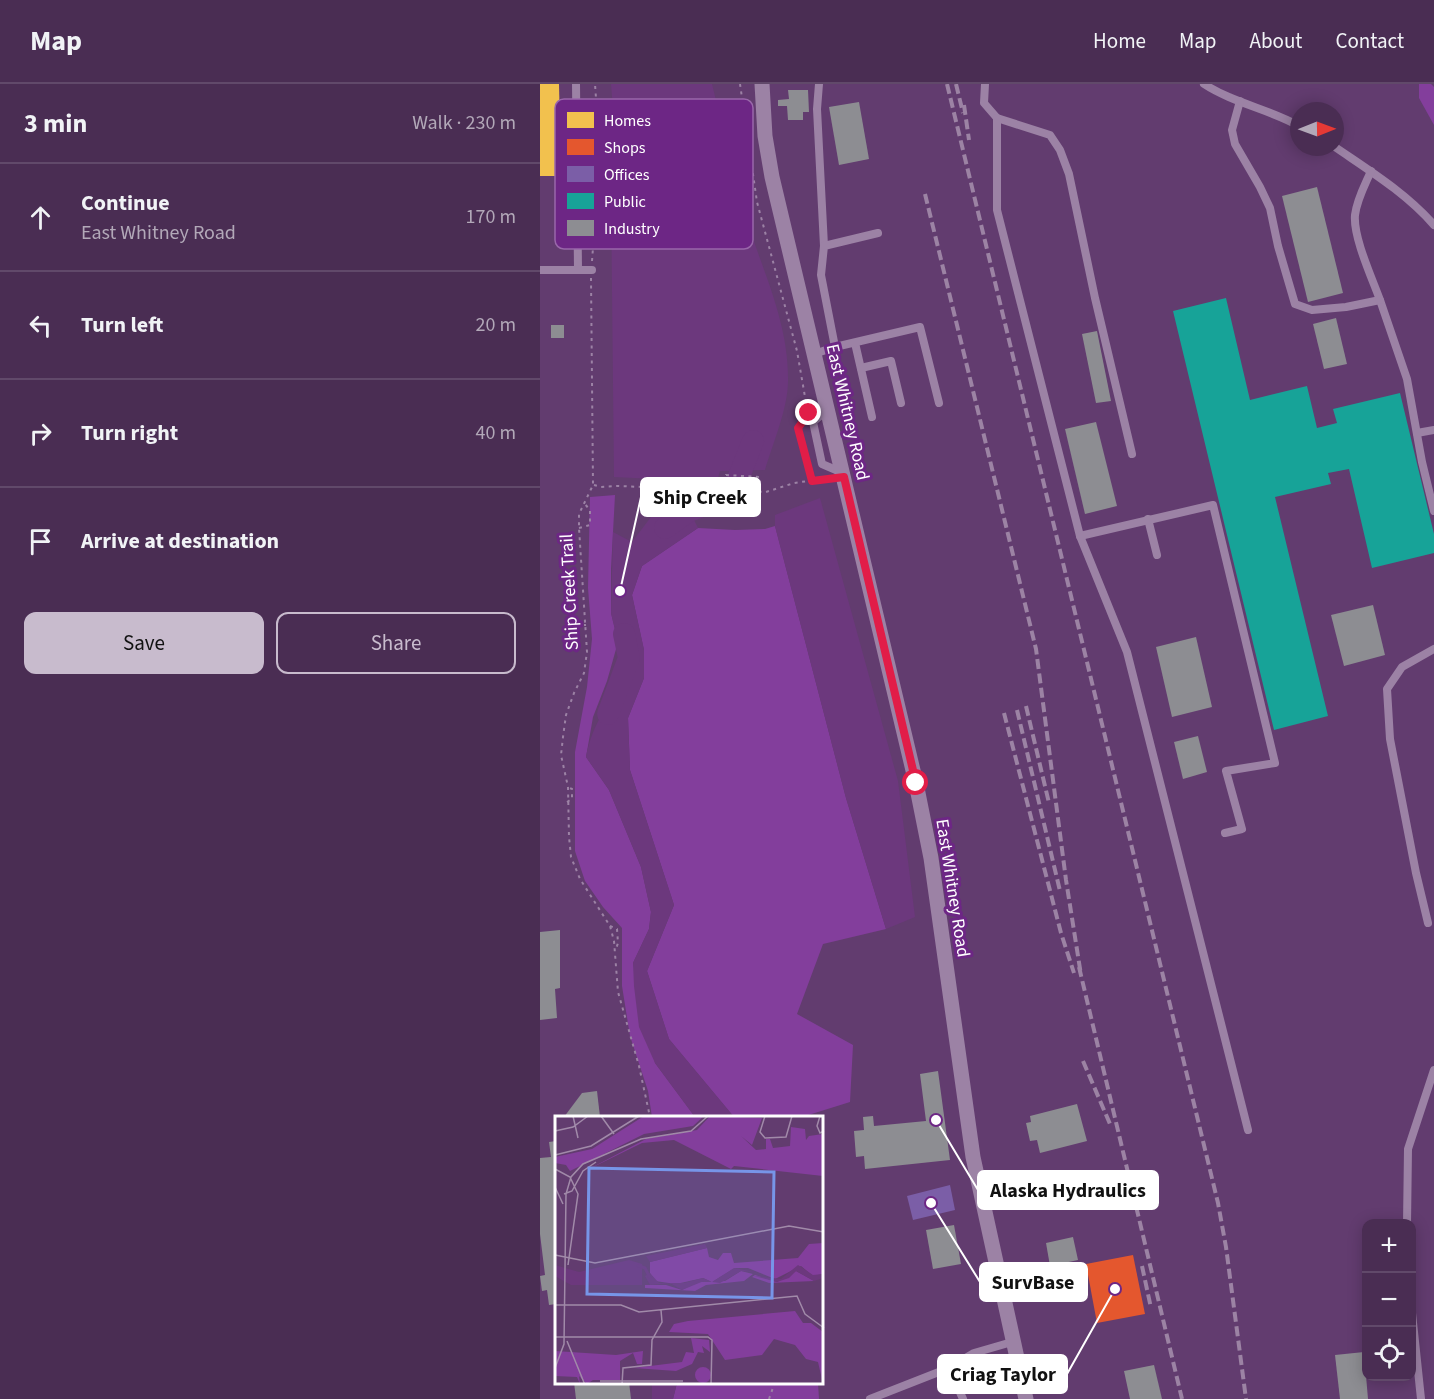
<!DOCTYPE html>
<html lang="en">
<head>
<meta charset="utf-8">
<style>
  :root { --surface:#4a2d53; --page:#51355a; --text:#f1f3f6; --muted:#b2a8b8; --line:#61496a; --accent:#c8bbcd }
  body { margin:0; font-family:"Source Sans 3",sans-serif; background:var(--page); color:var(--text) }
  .controls { position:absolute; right:18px; bottom:18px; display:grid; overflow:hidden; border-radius:12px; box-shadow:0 3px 15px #0003 }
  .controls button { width:54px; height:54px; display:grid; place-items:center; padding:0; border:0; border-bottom:2px solid var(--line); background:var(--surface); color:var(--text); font:30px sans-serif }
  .compass { position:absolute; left:750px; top:18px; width:54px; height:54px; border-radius:50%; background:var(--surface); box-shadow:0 3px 15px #0003; rotate:89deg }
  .stop { position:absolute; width:18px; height:18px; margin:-14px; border:4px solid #e11d48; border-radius:50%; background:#fff }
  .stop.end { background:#e11d48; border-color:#fff; box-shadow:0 2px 6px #0008 }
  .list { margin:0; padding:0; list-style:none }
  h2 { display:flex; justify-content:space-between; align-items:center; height:78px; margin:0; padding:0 24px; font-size:26px }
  h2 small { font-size:20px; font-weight:400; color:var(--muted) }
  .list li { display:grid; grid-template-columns:39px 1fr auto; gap:18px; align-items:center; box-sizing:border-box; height:108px; padding:0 24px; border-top:2px solid var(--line) }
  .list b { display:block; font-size:22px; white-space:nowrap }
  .list p { margin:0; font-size:20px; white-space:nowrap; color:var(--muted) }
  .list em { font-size:20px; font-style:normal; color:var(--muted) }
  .actions { display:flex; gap:12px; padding:18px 24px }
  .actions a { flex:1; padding:14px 0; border:2px solid var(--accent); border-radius:12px; text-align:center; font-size:21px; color:var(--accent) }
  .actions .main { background:var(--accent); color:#111 }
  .icon { flex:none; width:33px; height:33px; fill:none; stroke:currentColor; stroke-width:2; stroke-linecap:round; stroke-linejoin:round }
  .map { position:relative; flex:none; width:894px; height:1315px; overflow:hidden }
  header { display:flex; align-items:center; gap:36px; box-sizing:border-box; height:84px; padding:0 30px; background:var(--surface); border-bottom:2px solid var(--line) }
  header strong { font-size:28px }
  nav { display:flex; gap:33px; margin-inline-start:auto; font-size:21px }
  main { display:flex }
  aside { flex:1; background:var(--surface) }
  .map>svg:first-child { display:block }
  .green { fill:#833e9c }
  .water { fill:#6c387d }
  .homes { fill:#f2c14e }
  .shops { fill:#e4572e }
  .offices { fill:#7b5ea7 }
  .public { fill:#17a398 }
  .industry { fill:#8d8d92 }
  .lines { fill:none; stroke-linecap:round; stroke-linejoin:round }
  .river { stroke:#6c387d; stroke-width:22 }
  .path { stroke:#9c82a5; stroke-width:2; stroke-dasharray:3 4.5; stroke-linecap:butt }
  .service { stroke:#9c82a5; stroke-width:8 }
  .minor { stroke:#9c82a5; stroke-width:15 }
  .rail { stroke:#9c83a4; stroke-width:4; stroke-dasharray:10 4.5; stroke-linecap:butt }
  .route { stroke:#e11d48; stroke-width:8 }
  .labels { text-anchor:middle; stroke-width:6; stroke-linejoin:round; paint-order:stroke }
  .street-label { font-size:18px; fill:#fff; stroke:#6d2685 }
  .inset-river { fill:none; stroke:#6c387d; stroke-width:3 }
  .inset-road { fill:none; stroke:#a18aa9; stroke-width:1.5 }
  .view { fill:#7795e8; fill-opacity:0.15; stroke:#7795e8; stroke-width:3 }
  .inset-edge { fill:none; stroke:#fff; stroke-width:3 }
  .key { fill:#6d2685; stroke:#9967aa; stroke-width:1.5 }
  .key-label { font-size:16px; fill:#fff }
  .leader { fill:none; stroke:#fff; stroke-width:2 }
  .callout-dot { fill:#fff; stroke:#6d2685; stroke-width:2 }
  .callout { fill:#fff; stroke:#fff; stroke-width:2 }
  .callout-label { font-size:20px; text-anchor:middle; font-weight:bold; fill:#111 }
</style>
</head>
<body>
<header>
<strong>Map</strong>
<nav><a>Home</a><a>Map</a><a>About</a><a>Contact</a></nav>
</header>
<main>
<aside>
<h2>3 min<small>Walk · 230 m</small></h2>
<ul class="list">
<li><svg class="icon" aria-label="ahead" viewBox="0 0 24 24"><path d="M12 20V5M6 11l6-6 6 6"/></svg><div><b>Continue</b><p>East Whitney Road</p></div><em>170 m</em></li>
<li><svg class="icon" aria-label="left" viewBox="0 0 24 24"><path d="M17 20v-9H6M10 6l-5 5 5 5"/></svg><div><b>Turn left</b></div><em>20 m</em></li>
<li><svg class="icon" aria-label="right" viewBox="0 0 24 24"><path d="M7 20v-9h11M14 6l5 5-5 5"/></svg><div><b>Turn right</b></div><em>40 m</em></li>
<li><svg class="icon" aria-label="arrive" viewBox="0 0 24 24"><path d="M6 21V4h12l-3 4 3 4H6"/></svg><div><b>Arrive at destination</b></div></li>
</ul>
<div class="actions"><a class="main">Save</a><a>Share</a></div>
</aside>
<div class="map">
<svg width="894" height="1315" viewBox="0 0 894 1315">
  <rect width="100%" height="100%" fill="#623c6f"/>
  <g class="green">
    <path d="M879 0H891L894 3V41L879 14Z"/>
    <path d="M75 411 71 485V529L78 558 67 597 53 633 46 673 69 706 101 783 111 828 109 845 93 879 115 979 155 1033H112L108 1007 90 952 82 902V844L63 823 45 797 35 767V668L47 603 52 555 48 504 50 413Z"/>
    <path d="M235 442 306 714 346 845 283 860 257 930 313 961 310 1018 262 1033H194L129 955 107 887 134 821 90 686 88 634 104 594V566L92 511 102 482 158 444 195 446 225 445Z"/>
    <path d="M137 1299H278L279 1315H133Z"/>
  </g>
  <g class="water">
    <path d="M71 0H172C183 44 192 90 206 134 223 188 249 239 248 297 248 324 233 359 225 386L180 387 177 398 74 393 71 113 75 51Z"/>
    <path d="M141 410 158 444 102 482 92 511 104 566V594L88 634 90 686 134 821 107 887 129 955 194 1033H155L115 979 99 943 94 902 93 879 109 845 111 828 101 783 69 706 46 673C52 640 71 615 89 588L78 558 71 529 73 448 92 458 114 429Z"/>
    <path d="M280 414 358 697 375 833 346 845 306 714 235 442V431Z"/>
    <path d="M112 1299H137L133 1315H112Z"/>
  </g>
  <path class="homes" d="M0 0H19L21 92H0Z"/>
  <path class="shops" d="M593 1171 605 1230 557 1239 546 1180Z"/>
  <path class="offices" d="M410 1101 415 1126 373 1136 367 1112Z"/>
  <path class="public" d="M686 214 710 316 767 302 777 344 797 339 793 325 860 309 894 450V469L832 484 809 385 788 389 791 400 735 413 788 632 734 646 633 227Z"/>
  <g class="industry">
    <path d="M248 6H268L269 28H263V36H248L247 22H238V16L249 15Z"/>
    <path d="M319 18 329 75 299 81 289 23Z"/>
    <path d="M777 103 803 209 768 218 742 112Z"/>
    <path d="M796 234 807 280 784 285 773 240Z"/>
    <rect x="11" y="241" width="13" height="13"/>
    <path d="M557 247 571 317 556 319 542 250Z"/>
    <path d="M556 338 577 422 545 430 525 345Z"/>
    <path d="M833 521 845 571 804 582 791 531Z"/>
    <path d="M656 553 672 623 632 633 616 563Z"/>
    <path d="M658 652 667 688 643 695 634 658Z"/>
    <path d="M20 846V904L15 905 17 934 0 936V848Z"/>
    <path d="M398 987 410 1076 325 1085 324 1072 316 1073 314 1047 324 1046 323 1033 333 1032 334 1042 386 1037 380 990Z"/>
    <path d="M57 1007 60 1033H24L42 1009Z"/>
    <path d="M537 1020 547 1057 500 1069 497 1056 490 1057 486 1039 491 1038 490 1032Z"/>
    <path d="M16 1057V1220L9 1221 7 1206 2 1207 0 1192 5 1191 0 1150V1074L11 1073 9 1058Z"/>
    <path d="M414 1141 421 1180 393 1185 386 1146Z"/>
    <path d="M533 1153 538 1176 510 1182 506 1159Z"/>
    <path d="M824 1268 828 1315H800L795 1271Z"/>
    <path d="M614 1281 622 1315H590L584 1287Z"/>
    <path d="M34 1298H89L91 1315H36Z"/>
  </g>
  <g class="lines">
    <g class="river">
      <path d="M125 444 149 427 192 410 213 357"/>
      <path d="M68 630 89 574 84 550"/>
    </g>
    <g class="path">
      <path d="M200 0 217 118 257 267 268 330"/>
      <path d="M59 56 66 53 71 45 68 34 79 31 80 39"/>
      <path d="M52 177 60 71 55 0"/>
      <path d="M51 194 53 401 39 430V444L47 568 44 589 34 609 26 631 23 653 21 671 28 703 29 753 31 773 40 795 70 842 74 857 78 908 99 982 110 1033"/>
      <path d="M263 337 258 344 271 397"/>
      <path d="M54 401 61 403 78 402 226 408 254 399 289 394"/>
      <path d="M185 406 186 391 220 393V408"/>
      <path d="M39 444 50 441V426L44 419"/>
      <path d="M29 542 46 541"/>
      <path d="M27 718 32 715V705L28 703"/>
      <path d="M70 842 77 845 78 859 76 865"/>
      <path d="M229 1315 235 1298"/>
    </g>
    <g class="service">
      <path d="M36 0 38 186"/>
      <path d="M279 0 277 25 284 162"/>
      <path d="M445 0 444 19 457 34 510 51 520 66 529 90 555 214 592 370"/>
      <path d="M664 0C693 19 729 25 759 42"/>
      <path d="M700 17 692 46 695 60 720 103 730 124 738 162 755 220 772 226 806 223 840 216 867 295 882 378 894 427"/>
      <path d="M457 34V126L540 452 587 568 708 1046"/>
      <path d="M795 63C830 87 866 109 894 141"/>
      <path d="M831 87C825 101 817 115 815 131 813 153 832 194 840 216"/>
      <path d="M0 186H52"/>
      <path d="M315 259 332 333"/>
      <path d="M295 263 380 243 399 319"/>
      <path d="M274 270 295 263 281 191 284 162 338 149"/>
      <path d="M321 284 351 277 361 319"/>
      <path d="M287 326 273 338 282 380 303 389"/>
      <path d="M877 349 894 346"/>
      <path d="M608 435 617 471"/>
      <path d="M540 452 673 421 735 679 686 687 702 745 685 749"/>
      <path d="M888 839 876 789 850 655 847 605 862 583 894 565"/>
      <path d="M867 1140 868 1065 894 986"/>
      <path d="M872 1229 881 1315"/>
      <path d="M409 1284 423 1315"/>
      <path d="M330 1315 409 1284 434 1269 472 1258"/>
    </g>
    <path class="minor" d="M222 0 225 52 232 93 376 699 391 774 433 1073 486 1315"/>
    <g class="rail">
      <path d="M407 0 678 1119 686 1163 706 1315"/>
      <path d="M416 0 423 29"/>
      <path d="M424 21 429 56"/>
      <path d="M385 110 496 565 526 796 541 891"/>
      <path d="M486 622 509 719"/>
      <path d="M477 626 520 807"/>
      <path d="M464 629 521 849 534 889"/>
      <path d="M539 883 642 1315"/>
      <path d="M543 977 570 1040"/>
      <path d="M602 1182 611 1224"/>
    </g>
  </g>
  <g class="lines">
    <path class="route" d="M269 329 258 344 272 397 304 393 376 699"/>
  </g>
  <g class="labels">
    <g class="street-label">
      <text transform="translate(308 328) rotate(77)" y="6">East Whitney Road</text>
      <text transform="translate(29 508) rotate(-93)" y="6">Ship Creek Trail</text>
      <text transform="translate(413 804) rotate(81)" y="6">East Whitney Road</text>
    </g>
  </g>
  <g transform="translate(15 1032)">
    <rect width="268" height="268" fill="#623c6f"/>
    <path d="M89 0H149L138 10 89 18 15 55 11 49 0 47V41L37 33ZM155 0 207 2 197 29 186 20 201 34 211 33V23H215L218 32 235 30 236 11 250 13 251 24 254 20 268 18V60L179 50 176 53 119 24 87 27 32 54 91 23 142 14ZM254 128 268 127V158L258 160 246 150 220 163 193 152H180L157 166 148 162 121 168 100 165 95 157V146L152 132 154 141 163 144 168 137H176L179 147 243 142ZM186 155 198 158 189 165 151 169 140 175 90 172V169H111L127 174 142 166 170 165ZM241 155 259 165 214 167 197 161 200 159 222 166ZM240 195 248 207H256L268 216V268L263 246 251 243 240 229 219 223 207 239 170 244 153 218 114 216 119 208 133 205ZM136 222 154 224 155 236 147 230 149 237 143 236 137 248 121 255 79 252 127 246 131 236 139 237ZM0 235 61 239 88 235 87 248H82L78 237 65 245V264H38L32 268 24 260 25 268 22 261 0 260ZM140 259a8 8 0 1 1 16 0a8 8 0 1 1-16 0Z" fill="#833e9c"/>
    <path d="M150 128 152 132 95 146 91 140ZM74 144 87 148V169H16L0 160V149L24 156ZM243 149 258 159 268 158V162L259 165 241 155 234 162 222 166 199 160 226 163ZM179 152 200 156 186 155 165 167 149 165 127 174 115 167 95 169 90 160 95 157 104 167H129L148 162 157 166Z" fill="#6c387d"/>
    <path class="inset-river" d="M82 149 90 152 95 162"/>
    <path class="inset-road" d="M18 0 23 22M46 0 59 18M210 0 205 16 210 22 231 21 237 0M265 0 262 10 265 17 269 15M0 15 18 11 33 0M0 39 36 30 84 0M0 53 15 61 23 78 13 149M0 71 8 88M9 78 17 75 28 55 41 46M0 139 40 147 234 110 269 116M0 189H66L84 196 242 180 250 198 269 212M0 221H153L157 224 156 269M12 225 30 269M0 252 9 228 11 78 16 61 28 48 86 23 136 15 153 0M45 265H128M67 269 68 252 96 249 97 224 107 206 106 194"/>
    <path class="view" d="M34 52 219 56 217 182 32 178Z"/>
    <rect width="268" height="268" class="inset-edge"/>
  </g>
  <rect x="15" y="15" width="198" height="150" rx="9" class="key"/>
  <rect x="27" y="28" width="27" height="16" fill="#f2c14e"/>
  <rect x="27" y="55" width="27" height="16" fill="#e4572e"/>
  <rect x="27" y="82" width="27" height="16" fill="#7b5ea7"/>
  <rect x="27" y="109" width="27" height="16" fill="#17a398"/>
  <rect x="27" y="136" width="27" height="16" fill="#8d8d92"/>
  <g class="key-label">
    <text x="64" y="42">Homes</text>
    <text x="64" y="69">Shops</text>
    <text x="64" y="96">Offices</text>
    <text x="64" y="123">Public</text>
    <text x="64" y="150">Industry</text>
  </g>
  <path class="leader" d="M80 507L101 413M396 1036L438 1106M391 1119L440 1198M575 1205L527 1290"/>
  <g class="callout-dot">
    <circle cx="80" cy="507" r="6"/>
    <circle cx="396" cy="1036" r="6"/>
    <circle cx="391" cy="1119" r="6"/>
    <circle cx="575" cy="1205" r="6"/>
  </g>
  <g class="callout">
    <rect x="101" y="394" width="119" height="38" rx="6"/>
    <rect x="438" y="1087" width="180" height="38" rx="6"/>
    <rect x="440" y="1179" width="107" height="38" rx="6"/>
    <rect x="398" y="1271" width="129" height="38" rx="6"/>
  </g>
  <g class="callout-label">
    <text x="160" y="420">Ship Creek</text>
    <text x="528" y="1113">Alaska Hydraulics</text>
    <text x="493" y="1205">SurvBase</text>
    <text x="463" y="1297">Criag Taylor</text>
  </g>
</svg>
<div class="controls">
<button>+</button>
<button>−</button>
<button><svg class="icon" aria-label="locate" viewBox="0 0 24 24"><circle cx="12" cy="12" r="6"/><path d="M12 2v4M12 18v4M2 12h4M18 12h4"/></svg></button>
</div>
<svg class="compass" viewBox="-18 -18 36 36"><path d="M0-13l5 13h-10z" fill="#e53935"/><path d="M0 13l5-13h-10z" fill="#b2a8b8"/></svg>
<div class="stop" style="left:376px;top:699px"></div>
<div class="stop end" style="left:269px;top:329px"></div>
</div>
</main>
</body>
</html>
